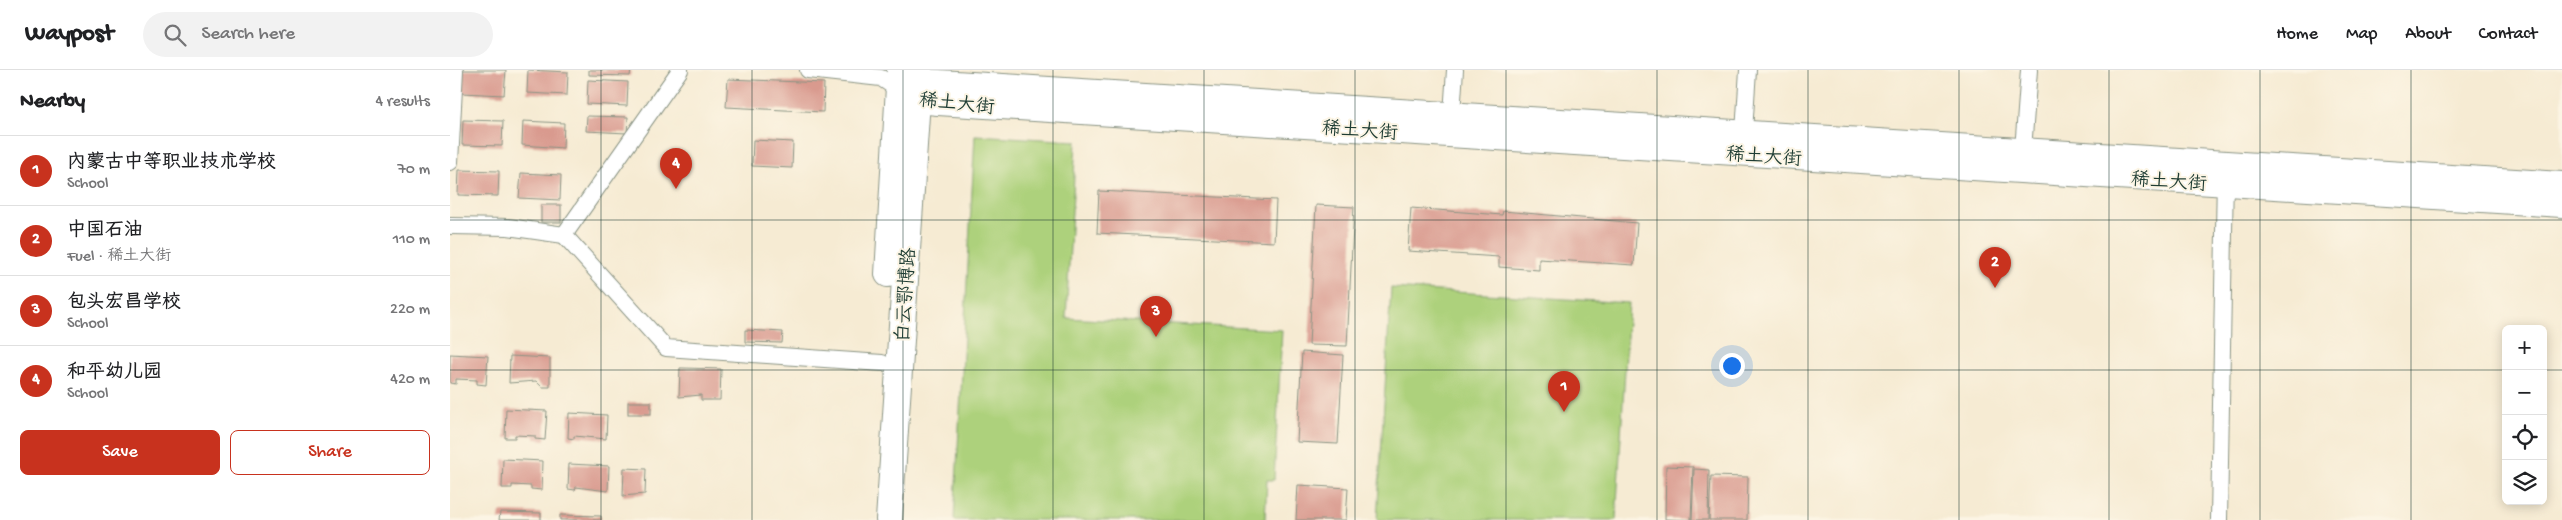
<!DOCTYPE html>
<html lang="en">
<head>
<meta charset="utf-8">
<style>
  :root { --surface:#fff; --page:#f2f2f2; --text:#202124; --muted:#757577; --line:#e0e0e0; --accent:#c8321e }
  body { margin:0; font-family:"Gochi Hand","LXGW WenKai TC",sans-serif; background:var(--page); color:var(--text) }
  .controls { position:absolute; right:15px; bottom:15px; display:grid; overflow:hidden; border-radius:8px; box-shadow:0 2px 12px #0003 }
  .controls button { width:45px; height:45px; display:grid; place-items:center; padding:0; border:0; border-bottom:1px solid var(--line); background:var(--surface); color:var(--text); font:25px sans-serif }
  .you { position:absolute; left:1281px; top:295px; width:18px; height:18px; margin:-12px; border:4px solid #fff; border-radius:50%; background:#1a73e8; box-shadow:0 0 0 8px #1a73e833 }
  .badge { display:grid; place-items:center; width:32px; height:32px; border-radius:50%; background:var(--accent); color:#fff; font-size:16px; font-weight:700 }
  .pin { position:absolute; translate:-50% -41px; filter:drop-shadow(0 1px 2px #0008) }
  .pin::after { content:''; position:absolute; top:26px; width:18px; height:15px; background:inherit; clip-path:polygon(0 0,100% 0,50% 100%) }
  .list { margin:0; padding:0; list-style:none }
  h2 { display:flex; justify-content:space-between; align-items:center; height:65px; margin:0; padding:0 20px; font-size:21px }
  h2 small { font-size:16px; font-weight:400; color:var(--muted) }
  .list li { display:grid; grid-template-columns:32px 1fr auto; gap:15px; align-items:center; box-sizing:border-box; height:70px; padding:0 20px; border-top:1px solid var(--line) }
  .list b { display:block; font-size:19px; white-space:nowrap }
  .list p { margin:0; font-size:16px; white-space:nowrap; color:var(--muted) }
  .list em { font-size:16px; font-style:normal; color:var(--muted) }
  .actions { display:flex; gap:10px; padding:15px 20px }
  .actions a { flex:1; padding:11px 0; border:1px solid var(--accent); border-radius:8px; text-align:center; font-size:18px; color:var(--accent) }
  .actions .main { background:var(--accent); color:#fff }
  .icon { flex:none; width:28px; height:28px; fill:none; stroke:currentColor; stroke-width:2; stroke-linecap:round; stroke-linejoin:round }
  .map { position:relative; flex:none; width:2112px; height:450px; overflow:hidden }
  header { display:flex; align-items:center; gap:30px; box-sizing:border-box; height:70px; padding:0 25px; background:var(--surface); border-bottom:1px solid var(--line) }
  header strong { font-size:24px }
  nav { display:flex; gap:28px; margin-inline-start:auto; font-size:18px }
  .search { width:350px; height:45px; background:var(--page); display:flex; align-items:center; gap:12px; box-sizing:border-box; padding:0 18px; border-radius:28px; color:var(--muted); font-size:19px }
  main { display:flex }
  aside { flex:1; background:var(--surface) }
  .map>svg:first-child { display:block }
  .green { fill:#add17b; stroke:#668758 }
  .building { fill:#d99a8e }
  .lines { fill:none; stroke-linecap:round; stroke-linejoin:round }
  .street-casing { stroke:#8a9484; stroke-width:18 }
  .secondary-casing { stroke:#8a9484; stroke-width:26 }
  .primary-casing { stroke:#8a9484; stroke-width:28 }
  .street { stroke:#fff; stroke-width:16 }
  .secondary { stroke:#fff; stroke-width:24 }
  .primary { stroke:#fff; stroke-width:26 }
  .grid { fill:none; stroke:#1f3d34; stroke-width:1; stroke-opacity:0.55 }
  .labels { text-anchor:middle; stroke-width:4; stroke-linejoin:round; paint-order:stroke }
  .street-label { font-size:19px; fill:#1f3d34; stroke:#fcf5e5 }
</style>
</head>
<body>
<header>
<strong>Waypost</strong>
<div class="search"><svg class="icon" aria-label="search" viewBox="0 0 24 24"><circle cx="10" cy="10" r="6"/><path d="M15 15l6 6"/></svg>Search here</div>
<nav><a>Home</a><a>Map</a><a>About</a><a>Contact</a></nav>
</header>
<main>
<aside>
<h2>Nearby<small>4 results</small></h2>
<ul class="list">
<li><span class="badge">1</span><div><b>内蒙古中等职业技术学校</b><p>School</p></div><em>70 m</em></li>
<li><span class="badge">2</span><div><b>中国石油</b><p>Fuel · 稀土大街</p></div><em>110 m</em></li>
<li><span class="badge">3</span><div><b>包头宏昌学校</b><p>School</p></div><em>220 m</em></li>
<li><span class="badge">4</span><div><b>和平幼儿园</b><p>School</p></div><em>420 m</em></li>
</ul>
<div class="actions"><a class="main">Save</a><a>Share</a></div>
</aside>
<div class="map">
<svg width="2112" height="450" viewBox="0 0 2112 450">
  <rect width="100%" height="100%" fill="#fcf5e5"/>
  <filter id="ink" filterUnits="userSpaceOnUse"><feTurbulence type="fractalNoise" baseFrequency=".02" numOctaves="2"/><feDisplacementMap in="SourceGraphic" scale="10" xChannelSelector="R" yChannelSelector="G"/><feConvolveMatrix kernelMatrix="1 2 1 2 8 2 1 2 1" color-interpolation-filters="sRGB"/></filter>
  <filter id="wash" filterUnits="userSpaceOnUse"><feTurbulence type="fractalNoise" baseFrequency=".0096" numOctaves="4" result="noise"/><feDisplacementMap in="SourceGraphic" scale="20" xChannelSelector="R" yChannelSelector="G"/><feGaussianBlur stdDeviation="1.12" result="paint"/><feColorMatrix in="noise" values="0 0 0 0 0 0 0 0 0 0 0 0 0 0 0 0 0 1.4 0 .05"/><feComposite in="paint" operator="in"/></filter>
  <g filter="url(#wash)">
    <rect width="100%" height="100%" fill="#f6ebd3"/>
    <g class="green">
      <path d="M525 65 626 71 616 248 832 260 824 410H817L815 450H504Z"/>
      <path d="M941 218 1179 233 1166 450H927Z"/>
    </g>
    <g id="blocks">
      <g class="building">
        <path d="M13 0H56L54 25 12 23Z"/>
        <path d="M78 0 118 2 117 25 77 23Z"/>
        <path d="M139 0H181L180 6 139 5Z"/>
        <path d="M278 9 374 13 373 42 276 37Z"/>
        <path d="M138 10 178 12 177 36 137 34Z"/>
        <path d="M137 46 178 47 177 63 136 61Z"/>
        <path d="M13 50 53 51 52 76 12 75Z"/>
        <path d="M73 51 114 53 113 78 72 75Z"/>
        <path d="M303 70 343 72 342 98 302 96Z"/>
        <path d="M9 100 49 101 48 126 8 125Z"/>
        <path d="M71 103 111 105 110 130 69 128Z"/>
        <path d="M649 121 826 130 824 172 647 163Z"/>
        <rect x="91" y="135" width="20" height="17"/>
        <path d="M866 135 904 137 897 276 859 275Z"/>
        <path d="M961 138 1052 145 1053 141 1187 153 1184 195 1089 189V200L1049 197V187L958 181Z"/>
        <path d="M295 260 333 262 332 273 295 272Z"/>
        <path d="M852 282 893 285 888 374 847 372Z"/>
        <path d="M0 284 38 286 36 315 27 314V310L6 309V314L0 313Z"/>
        <path d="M60 286 100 288V317H92L86 311 59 313Z"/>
        <path d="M230 298 271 299 270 330H251V325L229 327Z"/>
        <rect x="178" y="332" width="23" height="12"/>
        <path d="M56 339 97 341 95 370 85 369V366L65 365V368H55Z"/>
        <path d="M119 343 157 345 156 369 124 366V369L118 368Z"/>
        <path d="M53 389 93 391 92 420 81 419V416L62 415V418H52Z"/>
        <path d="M119 394 159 396 158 421 126 417 125 420 118 419Z"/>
        <path d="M1216 396 1243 397 1241 450 1215 449Z"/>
        <path d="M174 398 196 399 195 424 173 426Z"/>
        <path d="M1244 399 1259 400 1258 450H1242Z"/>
        <path d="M1261 406 1298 407 1297 450H1259Z"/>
        <path d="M848 415 898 418 896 450H846Z"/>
        <path d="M50 442 91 443V450H49Z"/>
        <path d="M110 445 151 446V450H110Z"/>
      </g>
    </g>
  </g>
  <g filter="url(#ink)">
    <use href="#blocks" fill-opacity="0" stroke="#8a9484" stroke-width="1"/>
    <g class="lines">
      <g class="street-casing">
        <g id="street">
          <path d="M358 0 431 8 449 20"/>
          <path d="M1002 44 1005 0"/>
          <path d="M1294 62 1298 0"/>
          <path d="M1573 80 1579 0"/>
          <path d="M0 92 5 0"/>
          <path d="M0 156 58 157 114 165 230 0"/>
          <path d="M114 165 216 278 432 293"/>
          <path d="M1769 450 1775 105"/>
        </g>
      </g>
      <g class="secondary-casing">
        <g id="secondary">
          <path d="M451 19 469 11 489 12 2112 114"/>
          <path d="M450 21 467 31 488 33 2112 135"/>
        </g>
      </g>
      <g class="primary-casing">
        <g id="primary">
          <path d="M438 204 450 0"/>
          <path d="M439 450 469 0"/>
        </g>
      </g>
      <use href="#street" class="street"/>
      <use href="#secondary" class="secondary"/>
      <use href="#primary" class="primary"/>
    </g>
  </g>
  <path class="grid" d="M151 0V450M302 0V450M453 0V450M603 0V450M754 0V450M905 0V450M1056 0V450M1207 0V450M1358 0V450M1509 0V450M1659 0V450M1810 0V450M1961 0V450M0 150H2112M0 300H2056M2093 300H2112"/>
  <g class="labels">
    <g class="street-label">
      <text transform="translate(507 32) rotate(6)" y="7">稀土大街</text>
      <text transform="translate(910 59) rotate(4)" y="7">稀土大街</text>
      <text transform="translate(1314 85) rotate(4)" y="7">稀土大街</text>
      <text transform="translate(1719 110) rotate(4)" y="7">稀土大街</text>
      <text transform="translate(454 225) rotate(-86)" y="7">白云鄂博路</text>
    </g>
  </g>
</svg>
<div class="controls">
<button>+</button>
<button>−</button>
<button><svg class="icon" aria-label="locate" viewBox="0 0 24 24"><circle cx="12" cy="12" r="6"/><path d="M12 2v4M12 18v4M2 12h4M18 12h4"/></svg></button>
<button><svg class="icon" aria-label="layers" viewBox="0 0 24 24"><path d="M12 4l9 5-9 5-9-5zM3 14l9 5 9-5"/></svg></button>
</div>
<div class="you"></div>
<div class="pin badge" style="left:1114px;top:342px">1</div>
<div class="pin badge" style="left:1545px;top:218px">2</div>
<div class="pin badge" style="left:706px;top:267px">3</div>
<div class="pin badge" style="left:226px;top:119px">4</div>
</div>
</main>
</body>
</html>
